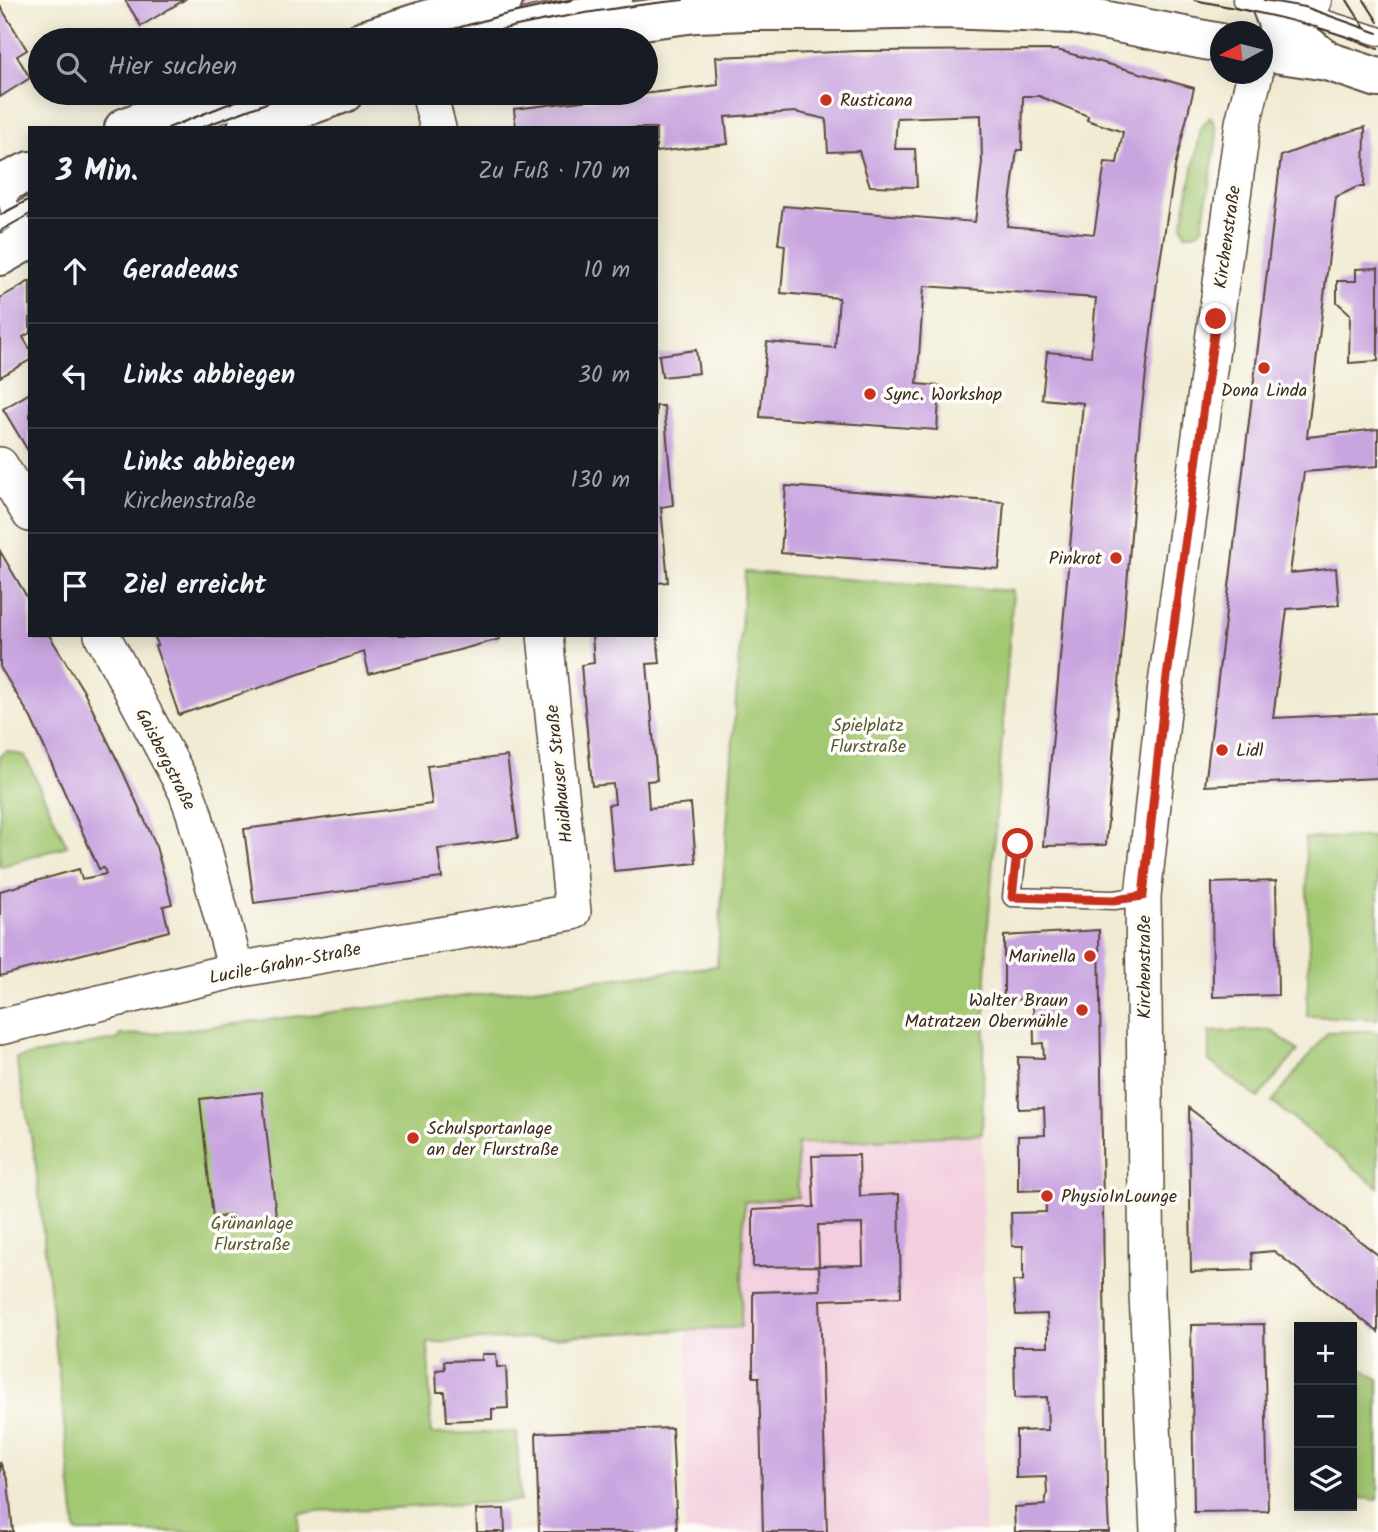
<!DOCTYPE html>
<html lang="de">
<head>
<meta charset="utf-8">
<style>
  :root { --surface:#171b24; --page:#242831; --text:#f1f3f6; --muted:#9ea1a6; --line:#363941 }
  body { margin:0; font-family:Kalam,sans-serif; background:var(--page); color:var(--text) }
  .controls { position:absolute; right:21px; bottom:21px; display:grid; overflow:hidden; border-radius:0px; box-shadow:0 4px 18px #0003 }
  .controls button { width:63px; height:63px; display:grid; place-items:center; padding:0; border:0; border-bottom:2px solid var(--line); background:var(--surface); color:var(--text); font:35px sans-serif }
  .compass { position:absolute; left:1210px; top:21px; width:63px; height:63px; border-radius:50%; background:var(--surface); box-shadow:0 4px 18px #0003; rotate:263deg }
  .stop { position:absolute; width:21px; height:21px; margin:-16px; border:5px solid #c8321e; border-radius:50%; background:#fff }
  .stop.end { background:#c8321e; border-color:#fff; box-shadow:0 2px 7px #0008 }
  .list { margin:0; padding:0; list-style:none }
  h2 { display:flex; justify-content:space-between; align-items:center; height:91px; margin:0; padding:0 28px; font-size:30px }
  h2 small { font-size:23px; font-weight:400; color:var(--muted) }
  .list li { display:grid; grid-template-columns:46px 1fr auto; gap:21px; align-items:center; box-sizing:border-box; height:105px; padding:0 28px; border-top:2px solid var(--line) }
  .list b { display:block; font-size:26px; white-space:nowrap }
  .list p { margin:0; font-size:23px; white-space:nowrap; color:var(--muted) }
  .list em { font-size:23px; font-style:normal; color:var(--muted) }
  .icon { flex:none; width:38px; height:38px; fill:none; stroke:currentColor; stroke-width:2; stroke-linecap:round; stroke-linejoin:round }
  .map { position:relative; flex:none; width:1378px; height:1532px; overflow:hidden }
  .search { position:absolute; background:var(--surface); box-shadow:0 4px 18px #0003; left:28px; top:28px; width:630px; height:77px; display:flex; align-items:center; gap:18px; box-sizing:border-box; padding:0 24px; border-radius:38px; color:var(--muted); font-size:26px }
  .panel { position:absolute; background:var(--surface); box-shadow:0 4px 18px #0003; left:28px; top:126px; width:630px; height:511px; border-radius:0px }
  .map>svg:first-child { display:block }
  .built { fill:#f3cfdf }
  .green { fill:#a3c872; stroke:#6f7948; stroke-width:2 }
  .building { fill:#c9a5e0; fill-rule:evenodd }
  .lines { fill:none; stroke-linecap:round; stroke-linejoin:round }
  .service-casing { stroke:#564739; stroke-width:21 }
  .minor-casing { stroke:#564739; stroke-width:38 }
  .secondary-casing { stroke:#564739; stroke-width:42 }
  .service { stroke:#fff; stroke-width:18 }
  .minor { stroke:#fff; stroke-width:35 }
  .secondary { stroke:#fff; stroke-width:38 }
  .tram { stroke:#3b2a1e; stroke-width:2 }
  .route { stroke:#c8321e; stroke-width:9 }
  .poi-dot { fill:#c8321e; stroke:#fdfcf7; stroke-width:2.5 }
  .labels { text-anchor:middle; stroke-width:7; stroke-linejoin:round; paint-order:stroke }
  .poi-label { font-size:18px; fill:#3b2a1e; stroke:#fdfcf7; text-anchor:start }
  .street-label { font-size:18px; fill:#3b2a1e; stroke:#fdfcf7 }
  .park-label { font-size:18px; fill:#5a5937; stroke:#fdfcf7 }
</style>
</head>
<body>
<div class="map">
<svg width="1378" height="1532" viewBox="0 0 1378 1532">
  <rect width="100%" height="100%" fill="#fdfcf7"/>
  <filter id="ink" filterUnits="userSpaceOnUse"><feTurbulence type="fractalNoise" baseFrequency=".0143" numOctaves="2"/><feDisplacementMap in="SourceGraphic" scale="14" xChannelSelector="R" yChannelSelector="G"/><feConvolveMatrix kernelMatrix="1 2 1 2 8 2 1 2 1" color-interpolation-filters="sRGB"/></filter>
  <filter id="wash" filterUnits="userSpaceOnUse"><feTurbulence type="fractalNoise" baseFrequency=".00686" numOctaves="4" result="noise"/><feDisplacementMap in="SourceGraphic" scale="28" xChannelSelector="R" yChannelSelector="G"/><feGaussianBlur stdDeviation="1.57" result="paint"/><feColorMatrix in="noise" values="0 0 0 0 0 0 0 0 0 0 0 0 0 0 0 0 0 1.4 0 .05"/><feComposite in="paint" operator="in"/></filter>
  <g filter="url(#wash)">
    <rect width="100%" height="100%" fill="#f1ebd3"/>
    <g class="built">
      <path d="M499 0H596L502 19Z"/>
      <path d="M982 1134 985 1532H685L687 1330 741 1327 744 1201 797 1144Z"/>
    </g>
    <g class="green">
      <path d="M1210 117 1215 125 1217 136 1202 228 1194 234H1185L1182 225 1201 128Z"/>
      <path d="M745 572 1013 591 987 941 982 1134 797 1144 798 1197 744 1202 741 1327 428 1343 431 1434 517 1432 520 1501 299 1513V1532H76L35 1158 16 1058 119 1039 120 1035 149 1034 717 966Z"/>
      <path d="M7 751 25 756 67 846 0 867V755Z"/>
      <path d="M1378 837V1019L1307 1016 1309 943 1305 838Z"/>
      <path d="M1271 1030 1298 1051 1258 1098 1209 1061V1032Z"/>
      <path d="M1366 1031 1378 1032V1187L1272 1102 1328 1032Z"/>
      <path d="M1352 1363 1378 1379V1500L1352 1497Z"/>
    </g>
    <g id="blocks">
      <g class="building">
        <path d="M125 0H184L141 26Z"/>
        <path d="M0 6 27 50 17 56 30 78 0 97Z"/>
        <path d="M1057 50 1194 88 1175 167 1158 274 1140 423 1106 845 1043 846 1083 403 1042 399 1047 352 1091 356 1096 298 924 286 917 384 940 386 937 430 760 417 767 342 835 348 839 298 781 293 785 245 778 244 783 206 975 222 982 163 981 115 897 118 895 149H915L917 187 870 186 859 151 828 152 826 119 795 112 725 117 728 144 656 152V128H516L514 109 718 85 716 57 859 51ZM1023 96H1039L1088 116 1087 120 1123 132 1117 163 1105 162 1094 234 1007 226 1017 150H1022Z"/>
        <path d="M1365 127 1364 187H1357L1336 197 1307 437 1378 429V466L1304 472 1290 573 1336 568 1339 605 1287 609 1273 718 1378 713V778L1205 786 1281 156 1337 135Z"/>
        <path d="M1378 268V361L1349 363 1350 314 1337 302V281H1356V269Z"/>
        <path d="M30 281V333L23 337 30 349V360L0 377V298Z"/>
        <path d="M696 350 699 373 662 377 659 355Z"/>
        <path d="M30 393V454L3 409Z"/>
        <path d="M656 406H664L673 505 661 507 668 582 656 583Z"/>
        <path d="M786 486 1004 502 999 569 781 553Z"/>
        <path d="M0 551 30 602V635H49L83 690 123 772 155 843 172 904 163 906 169 931 0 976V891L79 869 82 879 106 874 104 868 99 869 31 718 0 667Z"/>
        <path d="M154 635H499L500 639 369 674 364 652 179 715 155 646 158 645Z"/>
        <path d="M592 635H657L660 663 647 664 657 780 647 781 649 808 691 804 696 863 614 871 608 805 615 804 613 784 592 786 581 665 594 663Z"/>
        <path d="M507 756 518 838 438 849 442 878 254 903 244 829 432 804 427 766Z"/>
        <path d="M1276 881 1278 995 1213 997 1212 883Z"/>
        <path d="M1099 930 1107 1491 1109 1532H1015L1014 1507 1045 1505 1047 1492 1046 1477 1016 1478V1431L1048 1430 1047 1397 1015 1398 1014 1346H1048V1332L1047 1314 1016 1315 1013 1281H1023V1246H1012L1011 1213 1046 1212 1045 1190 1018 1191V1136L1045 1135 1044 1108 1019 1109 1018 1057 1044 1058 1043 1043 1034 1044 1033 999 1004 1000V936Z"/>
        <path d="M262 1092 277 1225 233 1230 232 1215 213 1218 200 1099Z"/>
        <path d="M1189 1108 1378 1255V1332L1274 1251 1252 1253 1253 1270 1191 1272Z"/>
        <path d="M859 1155 860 1196 899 1194 901 1297 820 1300 827 1532H763L759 1377H753V1292L820 1290 819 1266 863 1265 862 1224 818 1225 819 1266 753 1267V1210L814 1207 812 1156Z"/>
        <path d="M1264 1324 1268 1511 1194 1512 1191 1325Z"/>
        <path d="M482 1354H496L497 1367H506L508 1408 492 1409V1419L447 1421 445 1392H437L436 1370 445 1369 444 1361 482 1360Z"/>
        <path d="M672 1428 677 1532H539L536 1433Z"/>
        <path d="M0 1462 8 1481 13 1532H0Z"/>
        <path d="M504 1509 505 1532H477L476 1510Z"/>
      </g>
    </g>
  </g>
  <g filter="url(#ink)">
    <use href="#blocks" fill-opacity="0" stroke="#564739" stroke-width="2"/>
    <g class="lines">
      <g class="service-casing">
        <g id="service">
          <path d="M1242 0 1273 6"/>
          <path d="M1301 12 1378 36"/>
          <path d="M436 40 537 15 623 0"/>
          <path d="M184 128 273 93"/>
          <path d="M14 180C2 199 9 221 30 230"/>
          <path d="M0 223 30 206"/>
          <path d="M1018 844 1012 897 1114 900 1143 896"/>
        </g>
      </g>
      <g class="minor-casing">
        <g id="minor">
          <path d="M429 93 438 128"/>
          <path d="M0 465 30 514"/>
          <path d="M102 635 186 791 194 813 236 970"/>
          <path d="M0 1027 236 970 573 912 545 635"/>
          <path d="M1158 1532 1147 1294 1143 896 1166 684 1216 319 1243 123 1255 74"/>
        </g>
      </g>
      <g class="secondary-casing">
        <g id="secondary">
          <path d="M1269 0 1277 21 1326 60"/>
          <path d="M364 40 426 20 503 0"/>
          <path d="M525 40 620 23 696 13 746 11H848L946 9 1072 14 1220 43"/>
          <path d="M1267 46 1286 29 1312 0"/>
          <path d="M1262 51 1327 61 1378 78"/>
          <path d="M124 128 212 93"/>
          <path d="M247 128 344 93"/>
          <path d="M0 185 30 171"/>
          <path d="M0 256 30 239"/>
        </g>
      </g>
      <use href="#service" class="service"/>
      <use href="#minor" class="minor"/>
      <use href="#secondary" class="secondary"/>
      <g class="tram">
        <path d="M1194 0C1257 12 1319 24 1378 49"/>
        <path d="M1264 0 1305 7 1378 33"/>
        <path d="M1347 0 1364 27"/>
        <path d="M1364 0 1378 22"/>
        <path d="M415 40 503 15 572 0"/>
        <path d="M459 40C533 20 607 8 683 0"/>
        <path d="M168 128 256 93"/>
        <path d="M200 128 293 93"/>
        <path d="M0 215 30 199"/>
        <path d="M0 231 30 214"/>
      </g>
    </g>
  </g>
  <g class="lines" filter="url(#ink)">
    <path class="route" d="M1018 844 1012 897 1114 900 1143 896 1166 684 1216 319"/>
  </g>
  <g class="poi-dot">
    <circle cx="826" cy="100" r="7"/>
    <circle cx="1264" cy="368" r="7"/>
    <circle cx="870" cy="394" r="7"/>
    <circle cx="1116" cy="558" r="7"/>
    <circle cx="1222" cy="750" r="7"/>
    <circle cx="1090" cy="956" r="7"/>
    <circle cx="1082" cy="1010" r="7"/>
    <circle cx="413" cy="1138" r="7"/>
    <circle cx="1047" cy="1196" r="7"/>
  </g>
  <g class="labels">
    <g class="poi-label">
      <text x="840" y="106">Rusticana</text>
      <text x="1264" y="396" text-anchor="middle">Dona Linda</text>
      <text x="884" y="400">Sync. Workshop</text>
      <text x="1102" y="564" text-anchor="end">Pinkrot</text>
      <text x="1236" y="756">Lidl</text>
      <text x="1076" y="962" text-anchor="end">Marinella</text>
      <text x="1068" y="1006" text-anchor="end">Walter Braun<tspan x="1068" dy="21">Matratzen Obermühle</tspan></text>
      <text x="427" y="1134">Schulsportanlage<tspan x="427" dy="21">an der Flurstraße</tspan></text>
      <text x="1061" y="1202">PhysioInLounge</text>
    </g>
    <g class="street-label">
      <text transform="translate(1227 237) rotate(-82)" y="6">Kirchenstraße</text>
      <text transform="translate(166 759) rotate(63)" y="6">Gaisbergstraße</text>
      <text transform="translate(559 774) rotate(-96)" y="6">Haidhauser Straße</text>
      <text transform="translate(285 963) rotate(-11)" y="6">Lucile-Grahn-Straße</text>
      <text transform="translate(1144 967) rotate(-90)" y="6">Kirchenstraße</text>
    </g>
    <g class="park-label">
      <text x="868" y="731">Spielplatz<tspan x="868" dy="21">Flurstraße</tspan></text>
      <text x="252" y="1229">Grünanlage<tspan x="252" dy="21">Flurstraße</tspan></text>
    </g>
  </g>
</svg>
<div class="controls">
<button>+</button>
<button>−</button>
<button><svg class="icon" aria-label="layers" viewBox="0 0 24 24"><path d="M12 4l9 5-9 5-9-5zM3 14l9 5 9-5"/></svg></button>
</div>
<svg class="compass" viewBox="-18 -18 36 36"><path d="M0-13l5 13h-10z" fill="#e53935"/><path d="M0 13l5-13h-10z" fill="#9ea1a6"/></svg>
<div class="stop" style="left:1018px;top:844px"></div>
<div class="stop end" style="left:1216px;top:319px"></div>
<div class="search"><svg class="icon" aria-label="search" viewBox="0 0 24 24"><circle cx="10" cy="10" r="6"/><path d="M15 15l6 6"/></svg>Hier suchen</div>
<section class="panel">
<h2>3 Min.<small>Zu Fuß · 170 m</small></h2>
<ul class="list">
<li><svg class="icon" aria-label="ahead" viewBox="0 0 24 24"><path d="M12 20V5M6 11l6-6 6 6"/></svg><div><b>Geradeaus</b></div><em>10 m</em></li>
<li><svg class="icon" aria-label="left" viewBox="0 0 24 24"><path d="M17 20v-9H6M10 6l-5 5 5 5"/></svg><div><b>Links abbiegen</b></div><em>30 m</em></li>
<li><svg class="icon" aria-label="left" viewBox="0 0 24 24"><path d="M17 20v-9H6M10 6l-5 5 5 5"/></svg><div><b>Links abbiegen</b><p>Kirchenstraße</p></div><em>130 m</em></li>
<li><svg class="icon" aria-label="arrive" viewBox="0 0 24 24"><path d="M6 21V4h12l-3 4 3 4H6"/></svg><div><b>Ziel erreicht</b></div></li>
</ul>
</section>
</div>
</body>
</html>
